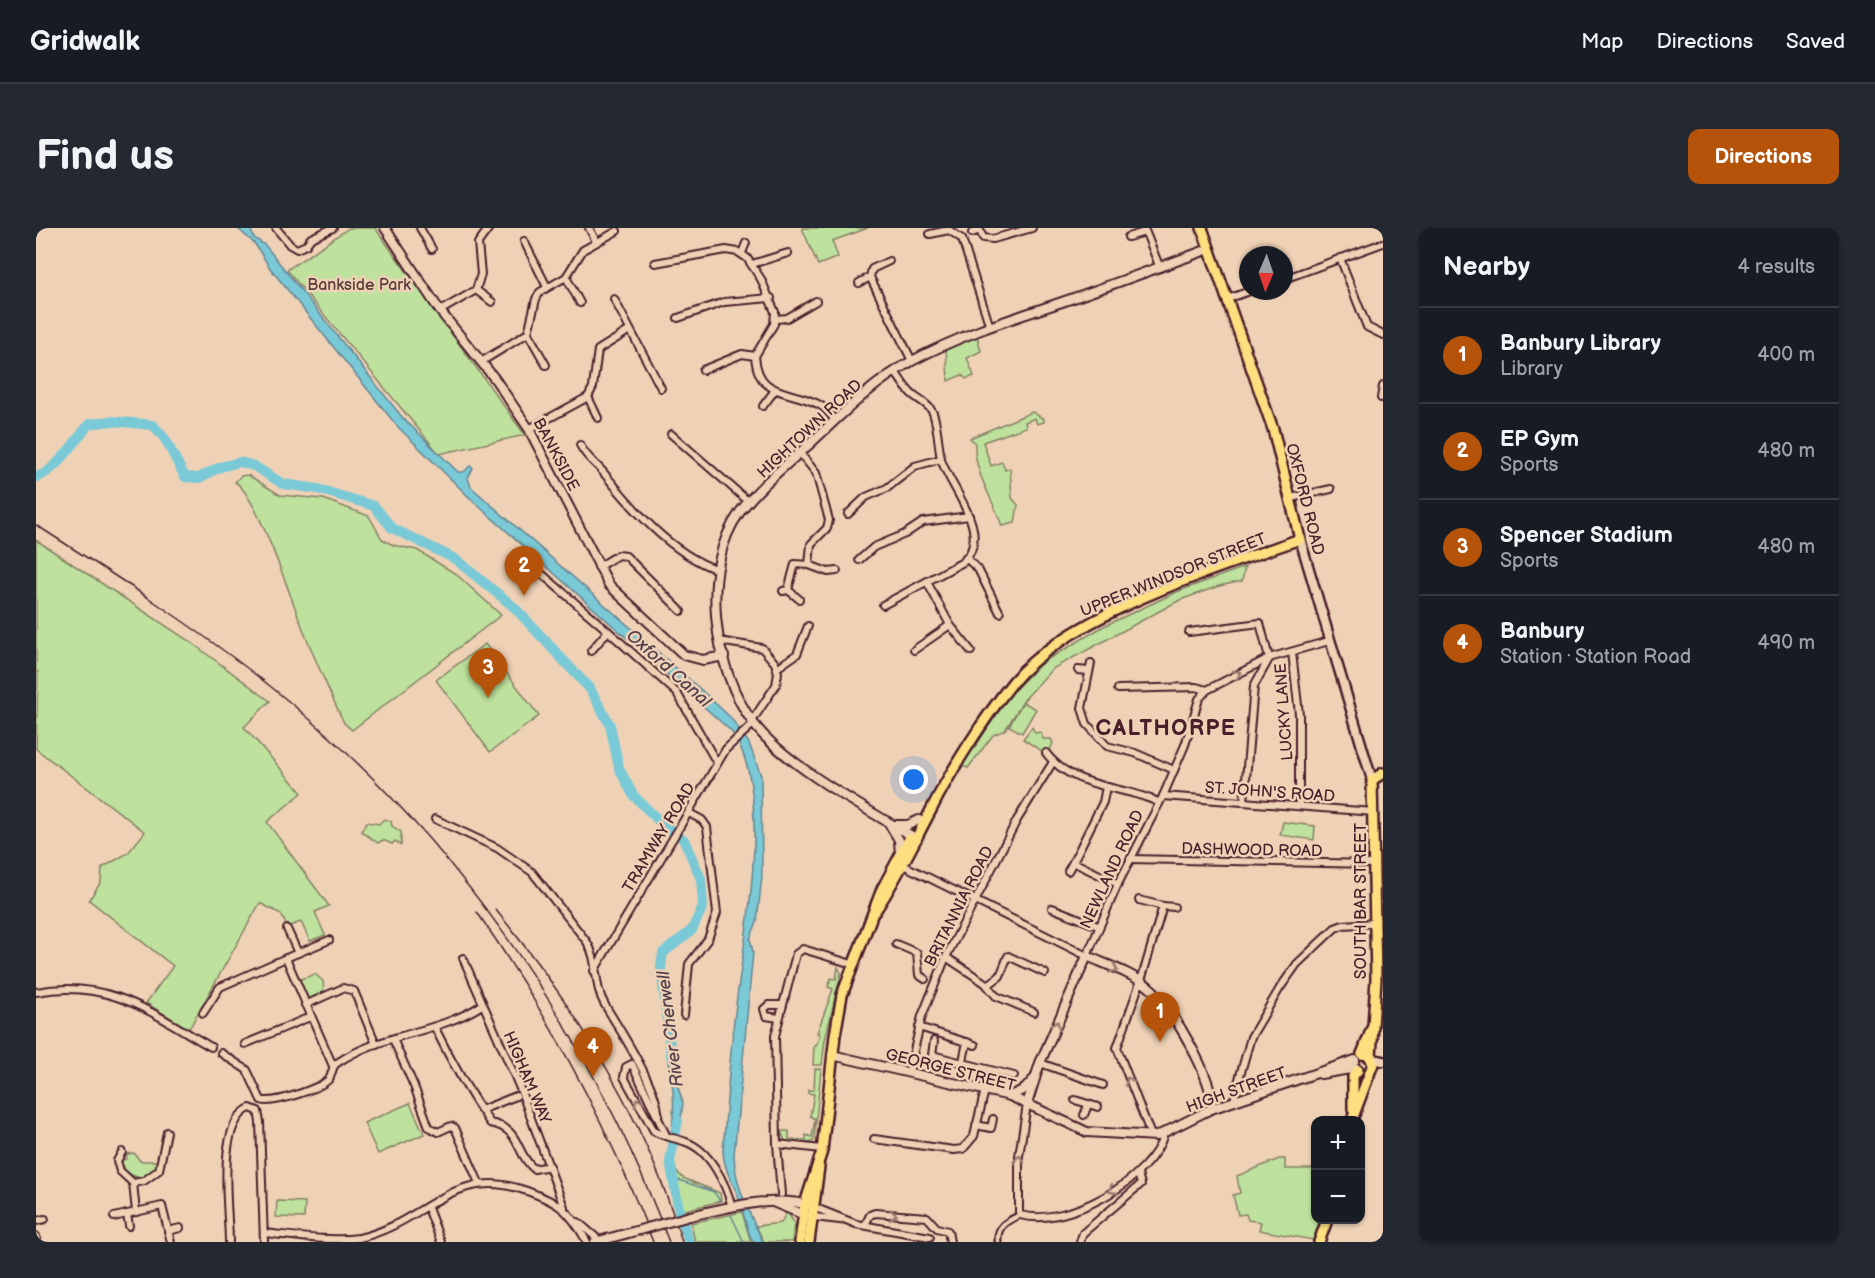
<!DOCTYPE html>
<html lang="en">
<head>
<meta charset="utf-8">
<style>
  :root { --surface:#171b24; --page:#242831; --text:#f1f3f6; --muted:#9ea1a6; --line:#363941; --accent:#b45309 }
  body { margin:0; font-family:"Balsamiq Sans",sans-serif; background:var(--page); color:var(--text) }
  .controls { position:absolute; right:18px; bottom:18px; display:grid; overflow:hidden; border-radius:12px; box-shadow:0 2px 4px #0004 }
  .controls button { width:54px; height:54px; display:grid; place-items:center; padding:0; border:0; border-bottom:2px solid var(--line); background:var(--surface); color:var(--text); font:30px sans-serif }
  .compass { position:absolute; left:1203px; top:18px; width:54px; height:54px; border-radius:50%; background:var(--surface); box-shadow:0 2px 4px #0004; rotate:182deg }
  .you { position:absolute; left:878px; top:552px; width:21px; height:21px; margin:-15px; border:4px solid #fff; border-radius:50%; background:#1a73e8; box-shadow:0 0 0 9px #1a73e833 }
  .badge { display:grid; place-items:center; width:39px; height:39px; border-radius:50%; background:var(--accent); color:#fff; font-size:20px; font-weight:700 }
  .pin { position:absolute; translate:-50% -50px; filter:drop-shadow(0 2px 3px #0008) }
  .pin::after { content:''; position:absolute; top:32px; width:21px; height:18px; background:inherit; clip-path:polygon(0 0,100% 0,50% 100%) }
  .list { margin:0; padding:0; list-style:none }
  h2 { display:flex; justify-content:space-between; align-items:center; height:78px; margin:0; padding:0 24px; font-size:26px }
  h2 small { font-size:20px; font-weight:400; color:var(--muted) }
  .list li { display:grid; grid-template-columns:39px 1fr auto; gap:18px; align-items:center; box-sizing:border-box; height:96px; padding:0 24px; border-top:2px solid var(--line) }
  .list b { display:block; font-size:22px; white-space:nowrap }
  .list p { margin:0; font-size:20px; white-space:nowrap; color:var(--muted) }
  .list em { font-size:20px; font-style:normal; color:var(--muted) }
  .map { position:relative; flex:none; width:1347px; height:1014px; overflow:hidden; border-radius:12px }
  header { display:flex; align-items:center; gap:36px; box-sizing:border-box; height:84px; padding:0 30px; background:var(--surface); border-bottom:2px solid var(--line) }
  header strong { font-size:28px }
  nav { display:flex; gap:33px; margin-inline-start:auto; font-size:21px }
  .intro { display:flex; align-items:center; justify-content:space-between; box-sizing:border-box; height:144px; padding:0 36px }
  h1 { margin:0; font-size:42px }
  .button { padding:15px 27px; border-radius:12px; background:var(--accent); color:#fff; font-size:21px; font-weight:700 }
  main { display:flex; gap:36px; padding:0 36px }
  aside { flex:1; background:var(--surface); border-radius:12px; box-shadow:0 2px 4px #0004 }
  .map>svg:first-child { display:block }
  .green { fill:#bee29d; stroke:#848064; stroke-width:1.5 }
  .water { fill:#7ac9d6; stroke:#678592; stroke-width:1.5 }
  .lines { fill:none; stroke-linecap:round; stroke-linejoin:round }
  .stream { stroke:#678592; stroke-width:1.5 }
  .river { stroke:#7ac9d6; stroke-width:10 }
  .pedestrian-casing { stroke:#4a1f2b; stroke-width:9 }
  .minor-casing { stroke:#4a1f2b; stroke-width:10 }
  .tertiary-casing { stroke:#4a1f2b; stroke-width:12 }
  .secondary-casing { stroke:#4a1f2b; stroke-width:13 }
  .primary-casing { stroke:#4a1f2b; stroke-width:14 }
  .pedestrian { stroke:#efd2b6; stroke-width:4.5 }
  .minor { stroke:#efd2b6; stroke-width:6 }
  .tertiary { stroke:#efd2b6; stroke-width:8 }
  .secondary { stroke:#efd2b6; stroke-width:8 }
  .primary { stroke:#fddf80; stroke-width:9 }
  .rail { stroke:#4a1f2b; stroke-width:1.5 }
  .tertiary-bridge-casing { stroke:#4a1f2b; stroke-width:12; stroke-linecap:butt }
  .tertiary-bridge { stroke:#efd2b6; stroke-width:8 }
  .oneway { stroke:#9c7870 }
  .labels { text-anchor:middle; stroke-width:5; stroke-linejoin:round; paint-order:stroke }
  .park-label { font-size:16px; fill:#5b3c3c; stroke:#efd2b6 }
  .street-label { font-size:16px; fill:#4a1f2b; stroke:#efd2b6 }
  .water-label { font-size:18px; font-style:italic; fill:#54414d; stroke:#efd2b6 }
  .district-label { font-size:22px; font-weight:bold; letter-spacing:1.5px; fill:#4a1f2b; stroke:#efd2b6 }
</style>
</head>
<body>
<header>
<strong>Gridwalk</strong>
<nav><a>Map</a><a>Directions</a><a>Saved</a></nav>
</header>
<div class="intro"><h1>Find us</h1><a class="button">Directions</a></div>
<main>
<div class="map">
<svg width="1347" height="1014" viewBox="0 0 1347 1014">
  <rect width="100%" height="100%" fill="#efd2b6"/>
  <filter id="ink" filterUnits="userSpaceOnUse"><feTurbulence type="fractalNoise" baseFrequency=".0167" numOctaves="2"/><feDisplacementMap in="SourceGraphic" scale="12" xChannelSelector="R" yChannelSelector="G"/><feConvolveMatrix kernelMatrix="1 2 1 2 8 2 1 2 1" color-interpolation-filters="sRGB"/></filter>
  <g filter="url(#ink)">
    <g class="green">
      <path d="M313 0H339L489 207 403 226 251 42Z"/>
      <path d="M766 0H832L796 13 802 29 782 37Z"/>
      <path d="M941 108 945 123 931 130 938 148 930 151 926 147 912 153 910 119Z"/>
      <path d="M996 184 1008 191V194L1001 196 999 190 989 194 990 199 947 214 955 238 966 234 969 242 974 240 976 270 982 277 979 295 966 298C957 271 937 243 939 215L934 210Z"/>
      <path d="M212 247 244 267 287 271 333 288 346 311 357 317 381 322 420 346 465 387 316 502 308 495C295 467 282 439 271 411 259 383 221 265 199 254L205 248Z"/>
      <path d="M0 312 156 415 234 473 208 499 266 565 231 594 293 678 279 684 289 707 274 713 265 694 251 699 245 686 224 675 153 801 110 775 137 738 53 672 65 654 66 640 92 625 109 604 0 521 2 444 0 443Z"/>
      <path d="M1209 339 1206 353 1183 358 1144 372 1016 441 988 472 969 502 957 507 932 540 926 538 975 465 1007 434 1068 398 1143 363Z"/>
      <path d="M449 416 503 488 454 524 400 452Z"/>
      <path d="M987 474 1000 481 986 505 973 498Z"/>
      <path d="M996 499 999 505 1005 504 1007 511H1015L1017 515 1012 527 987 511Z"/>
      <path d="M348 591 355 593 356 598 365 604V617L359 613 356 616 347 612 342 615 325 603 331 594 343 596Z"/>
      <path d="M1247 594 1279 598 1278 612 1244 607Z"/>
      <path d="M802 739 805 745 789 812 786 837H777L778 818H780L784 806 781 805 797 761 792 759 795 750 800 751Z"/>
      <path d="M279 746 287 753 288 764 270 772 262 752Z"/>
      <path d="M779 841H785L778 913 772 915 749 913 745 903H753V911L770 912V907L776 909 779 891 774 888 778 866 772 865V862H778Z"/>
      <path d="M374 875 388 906 342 926 328 895Z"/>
      <path d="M98 925 104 933H121C119 951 104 953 90 944L85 933 90 931 91 926Z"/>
      <path d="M1243 931H1249V941H1279L1280 992H1284L1277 1012 1223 1002 1225 994 1212 992 1210 986 1202 987 1197 967 1204 965 1201 948Z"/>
      <path d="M640 943 647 950 684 965 685 973 645 983 637 944Z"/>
      <path d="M241 973 269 974 268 990 240 989Z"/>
      <path d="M751 983 758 995 756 1014H728L720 998 745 995Z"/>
      <path d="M706 984 715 1014H659L655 995Z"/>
    </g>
    <g class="water">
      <path d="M201 0H214L218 10 229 17 366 189 422 244H428L434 238 437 240 432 250 435 259 663 460 694 489 713 515 725 548 726 648 721 694 714 711 717 724 698 927C699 959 714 986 727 1014H717C710 1001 708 987 704 973 698 956 688 943 687 924 690 884 693 842 697 802 704 726 742 566 695 503L438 274 361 198 234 40 219 16Z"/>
      <path d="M630 814 636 815 641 856 647 875 643 907 635 905C641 872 635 847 630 814Z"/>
    </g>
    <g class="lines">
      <g class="stream">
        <path d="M637 950 678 964 684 973"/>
        <path d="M695 987 708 1014"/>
      </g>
      <g class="river">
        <path d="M0 249C19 245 41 211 53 196L75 193 117 197 129 211 149 249 163 250 184 239 204 234 218 238 247 256 282 261 338 278 356 300 419 331 478 379 554 461 574 497 583 540 597 567 623 593 648 612 665 651 667 678 656 702 627 725 625 739 635 828"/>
        <path d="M642 893 634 933 643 983 653 1014"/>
      </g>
      <g class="pedestrian-casing">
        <path id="pedestrian" d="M962 1014C961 997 970 994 984 987"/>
      </g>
      <g class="minor-casing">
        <g id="minor">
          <path d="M240 0 254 17 261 21 270 17 275 10 297 0"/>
          <path d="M384 0 396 21"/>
          <path d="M553 0 560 13"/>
          <path d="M1108 0 1124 40"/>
          <path d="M936 5 944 2 947 10 957 11 996 0"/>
          <path d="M894 6 913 2 926 11 954 99"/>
          <path d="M1092 9 1109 4"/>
          <path d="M488 13 511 59"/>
          <path d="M706 25 710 15"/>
          <path d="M1304 30 1331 99 1347 107"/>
          <path d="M853 33 836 41 834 49 876 133"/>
          <path d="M619 35 690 22 702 24 711 30 725 51 739 84 738 96 719 128C722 170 753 161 782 176 789 179 794 186 799 192"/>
          <path d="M716 36 752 25"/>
          <path d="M530 49 544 75"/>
          <path d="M1248 51 1347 15"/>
          <path d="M823 55 834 49"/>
          <path d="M440 62 456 74"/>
          <path d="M578 71 625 160"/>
          <path d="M1191 71 1214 63"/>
          <path d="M404 83 440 62 445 46 442 15 453 0"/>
          <path d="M642 90 688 74 735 70"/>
          <path d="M740 91 751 90 780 73"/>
          <path d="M445 134 492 105"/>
          <path d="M510 137 492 105 500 71 504 64 530 49 547 22 581 3"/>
          <path d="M667 142 706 126 719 128"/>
          <path d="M552 169 562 190"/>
          <path d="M1345 170 1347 158"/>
          <path d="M727 178 739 162"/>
          <path d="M493 201 552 169 557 159 562 122 594 102"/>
          <path d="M635 206 713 274"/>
          <path d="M544 217C552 232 558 233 567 244 598 282 634 325 682 342"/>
          <path d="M1255 270 1295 261"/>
          <path d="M812 286 830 269 851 260 879 238 905 231"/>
          <path d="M485 328 572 403"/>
          <path d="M930 330 942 341 964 385"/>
          <path d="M823 332 838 319 869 306 887 294 933 288"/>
          <path d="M773 337 792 344 801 343"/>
          <path d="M562 339 582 327 590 328 645 383"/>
          <path d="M891 354 914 397 935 423"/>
          <path d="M752 362 763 371"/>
          <path d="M747 363 752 362 759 336 773 337 775 316 791 300 793 292 780 245 764 225"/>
          <path d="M847 377 927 334C958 305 913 259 905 231 902 216 902 199 897 185 893 175 879 171 873 163 867 157 864 150 859 144"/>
          <path d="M1153 404 1224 395 1233 430"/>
          <path d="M683 413 726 420 739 435 742 445 740 457 716 493"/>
          <path d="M878 422 914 397"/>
          <path d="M555 423 572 403 641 465 681 535"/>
          <path d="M1256 424 1263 486V578"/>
          <path d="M1055 435 1046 480 1051 496 1071 518 1099 525 1138 542"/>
          <path d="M741 440 761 426 772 398"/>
          <path d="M1042 442 1052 443"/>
          <path d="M1082 461 1160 459 1171 462"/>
          <path d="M1010 525C1037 561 1085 557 1122 574"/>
          <path d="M1070 559 1067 574 1037 634 1082 656"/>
          <path d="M1127 568 1338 584"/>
          <path d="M1208 574 1218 458 1233 431"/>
          <path d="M399 591 461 620 496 644 551 714C563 733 557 757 569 777 582 799 626 866 622 890"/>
          <path d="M1094 631 1338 636"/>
          <path d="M867 637 1051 728 1082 656 1127 568 1149 517 1163 471 1171 462 1233 430 1293 413"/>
          <path d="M1032 643 1037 634"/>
          <path d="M1103 672 1127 678 1107 746 1081 820 1115 907"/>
          <path d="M1127 678 1138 679"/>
          <path d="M1016 680 1062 698"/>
          <path d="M251 701 262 725"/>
          <path d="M860 716 881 725 883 747 889 751"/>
          <path d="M910 729 949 755 960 768 998 784"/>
          <path d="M250 730 293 712"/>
          <path d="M427 730 483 858 528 979"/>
          <path d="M558 743 690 521 718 495"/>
          <path d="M952 757 964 748 972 728 1009 745"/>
          <path d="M0 764C73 750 116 785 175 819"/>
          <path d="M269 777 307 760 318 763 340 816"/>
          <path d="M167 785 184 759 250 730 297 838"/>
          <path d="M648 787 653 736 672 711 681 685 671 599 666 592 653 585"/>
          <path d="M743 790 730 788 728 781 733 777H747"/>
          <path d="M883 799 939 817"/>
          <path d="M399 800C415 833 433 865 454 895 486 901 478 924 498 941L514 938"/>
          <path d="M357 811 378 858 393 899 402 904 415 898 419 900 443 955"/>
          <path d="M898 813 896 827 978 848"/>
          <path d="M209 816 274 789"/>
          <path d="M185 825 211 842 225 872C236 877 285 860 293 851 297 846 295 839 301 835 345 805 402 806 446 777"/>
          <path d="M927 833 931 814"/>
          <path d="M1004 835 1067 857"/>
          <path d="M873 844 886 788 910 729 981 592 1017 534"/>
          <path d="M1039 872 1062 879"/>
          <path d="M1199 874V865L1215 809 1244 760 1261 736 1299 700 1307 697 1339 695"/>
          <path d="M991 876 983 928V984L984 987C1031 1000 1115 952 1128 906"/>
          <path d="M445 882 480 868"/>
          <path d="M1048 887 1052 877"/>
          <path d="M940 897 955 900 957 891"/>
          <path d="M630 907 596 836 590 839 588 849 618 903C627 909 640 910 650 914 674 922 690 956 696 979"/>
          <path d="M838 911 918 922 927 921 938 908 949 862"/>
          <path d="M741 916 786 921"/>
          <path d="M86 924 81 933 84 943 97 955 108 953 123 942 131 904"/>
          <path d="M97 955 100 984"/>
          <path d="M745 966 741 916 739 808 760 726 767 721 816 736"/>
          <path d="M392 980 405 1014"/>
          <path d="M780 980 820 996 894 1009"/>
          <path d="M91 986 93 998"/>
          <path d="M78 989 126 978 135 1014"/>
          <path d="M778 989 804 992"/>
          <path d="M0 993 9 991"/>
          <path d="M542 994 563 1012"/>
          <path d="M829 997 834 987 839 985 891 989 901 1000 912 1003 914 1014"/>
          <path d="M132 1003 144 1000"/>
          <path d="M228 1005C258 1008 293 1014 323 1010 390 995 416 936 491 963 525 975 534 983 551 1014"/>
          <path d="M0 1008 1 1014"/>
          <path d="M193 1014C193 981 179 895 214 880L222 883 224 894 228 1014"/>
          <path d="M1044 1014 1047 1005 1105 956 1102 946"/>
        </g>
      </g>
      <g class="tertiary-casing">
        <g id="tertiary">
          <path d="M349 0 404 83 459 151 493 201 573 357 648 427 667 432 688 428"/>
          <path d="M854 597 863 612 864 627"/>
          <path d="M860 597H872L883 592"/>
          <path d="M881 611C834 583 750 538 718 496 677 442 663 340 704 284 724 257 753 235 778 212 809 183 838 154 876 133 924 107 975 91 1026 74 1075 57 1124 39 1173 21"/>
          <path d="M796 827 974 868 1051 904 1121 908 1175 881 1319 832"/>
          <path d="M1285 846 1320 840"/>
          <path d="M974 868 989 861 997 852"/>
          <path d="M991 876 1004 835 1051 728C1071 737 1096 745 1113 759 1133 774 1182 857 1175 881"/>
          <path d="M739 975 771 988"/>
          <path d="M654 988C689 980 737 967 773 977"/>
          <path d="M559 1014 600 1003"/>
        </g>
      </g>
      <g class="secondary-casing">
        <g id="secondary">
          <path d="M1264 311 1336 552"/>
          <path d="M1336 831 1347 833"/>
        </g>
      </g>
      <g class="primary-casing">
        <g id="primary">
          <path d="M839 683C860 652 876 618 894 584 915 542 948 490 977 454 1034 385 1180 341 1264 311L1237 201 1166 0"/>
          <path d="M1326 826 1336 800"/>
          <path d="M1335 829 1340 751 1336 552 1347 545"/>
          <path d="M1317 881V848L1322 842"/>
          <path d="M1316 892 1337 836 1333 827 1326 826"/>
          <path d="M764 1014 769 976 786 923 799 807 806 767 846 661 873 611"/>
          <path d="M773 1014 783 939"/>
          <path d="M1283 1014 1291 992"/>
        </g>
      </g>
      <use href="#pedestrian" class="pedestrian"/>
      <use href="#minor" class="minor"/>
      <use href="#tertiary" class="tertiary"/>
      <use href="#secondary" class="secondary"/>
      <use href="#primary" class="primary"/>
      <g class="rail">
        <path d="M0 297C80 348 160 399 234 458 414 602 552 799 633 1014"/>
        <path d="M459 681C540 779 610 891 646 1014"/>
        <path d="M441 684C511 785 572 898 617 1014"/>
      </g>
      <g class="tertiary-bridge-casing">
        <path id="tertiary-bridge" d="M600 1003 654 988"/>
      </g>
      <use href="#tertiary-bridge" class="tertiary-bridge"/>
    </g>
    <defs><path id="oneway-chevron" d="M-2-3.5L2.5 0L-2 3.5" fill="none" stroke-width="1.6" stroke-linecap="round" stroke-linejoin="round" transform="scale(1.5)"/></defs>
    <g class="oneway">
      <use href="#oneway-chevron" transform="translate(1201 446) rotate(-27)"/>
      <use href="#oneway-chevron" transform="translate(1078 741) rotate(26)"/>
      <use href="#oneway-chevron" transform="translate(1020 797) rotate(-66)"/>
      <use href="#oneway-chevron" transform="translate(1093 853) rotate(-113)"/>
      <use href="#oneway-chevron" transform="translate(602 874) rotate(-118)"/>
      <use href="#oneway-chevron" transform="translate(983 931) rotate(-87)"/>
      <use href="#oneway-chevron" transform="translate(1076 962) rotate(149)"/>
      <use href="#oneway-chevron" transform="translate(857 987) rotate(4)"/>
    </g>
  </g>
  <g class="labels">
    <g class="park-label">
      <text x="323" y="62">Bankside Park</text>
    </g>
    <g class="street-label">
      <text transform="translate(773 200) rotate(-43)" y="6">HIGHTOWN ROAD</text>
      <text transform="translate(521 226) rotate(62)" y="6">BANKSIDE</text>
      <text transform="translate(1270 271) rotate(76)" y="6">OXFORD ROAD</text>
      <text transform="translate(1137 346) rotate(-22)" y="6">UPPER WINDSOR STREET</text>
      <text transform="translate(1247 484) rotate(-94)" y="6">LUCKY LANE</text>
      <text transform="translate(1234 563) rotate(4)" y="6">ST. JOHN'S ROAD</text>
      <text transform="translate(622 609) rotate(-59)" y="6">TRAMWAY ROAD</text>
      <text transform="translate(1216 621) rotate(1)" y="6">DASHWOOD ROAD</text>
      <text transform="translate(1075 641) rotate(-65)" y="6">NEWLAND ROAD</text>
      <text transform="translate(1324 673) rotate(-90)" y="6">SOUTH BAR STREET</text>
      <text transform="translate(922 678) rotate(-63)" y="6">BRITANNIA ROAD</text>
      <text transform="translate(915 841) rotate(14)" y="6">GEORGE STREET</text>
      <text transform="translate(492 849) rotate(67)" y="6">HIGHAM WAY</text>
      <text transform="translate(1200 861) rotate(-20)" y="6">HIGH STREET</text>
    </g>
    <g class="water-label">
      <text transform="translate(633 440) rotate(42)" y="6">Oxford Canal</text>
      <text transform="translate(634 801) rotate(-97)" y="6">River Cherwell</text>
    </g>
    <g class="district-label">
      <text x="1130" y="507">CALTHORPE</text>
    </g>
  </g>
</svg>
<div class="controls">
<button>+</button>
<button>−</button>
</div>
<svg class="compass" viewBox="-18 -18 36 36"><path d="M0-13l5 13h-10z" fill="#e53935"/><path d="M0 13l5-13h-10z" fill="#9ea1a6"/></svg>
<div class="you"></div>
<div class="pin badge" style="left:1124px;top:814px">1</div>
<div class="pin badge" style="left:488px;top:368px">2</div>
<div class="pin badge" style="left:452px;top:470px">3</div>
<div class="pin badge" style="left:557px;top:849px">4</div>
</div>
<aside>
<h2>Nearby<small>4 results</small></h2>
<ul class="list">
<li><span class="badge">1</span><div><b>Banbury Library</b><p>Library</p></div><em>400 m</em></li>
<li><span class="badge">2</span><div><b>EP Gym</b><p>Sports</p></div><em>480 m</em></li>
<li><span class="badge">3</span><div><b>Spencer Stadium</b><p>Sports</p></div><em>480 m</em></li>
<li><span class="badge">4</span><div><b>Banbury</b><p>Station · Station Road</p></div><em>490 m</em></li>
</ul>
</aside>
</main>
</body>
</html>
